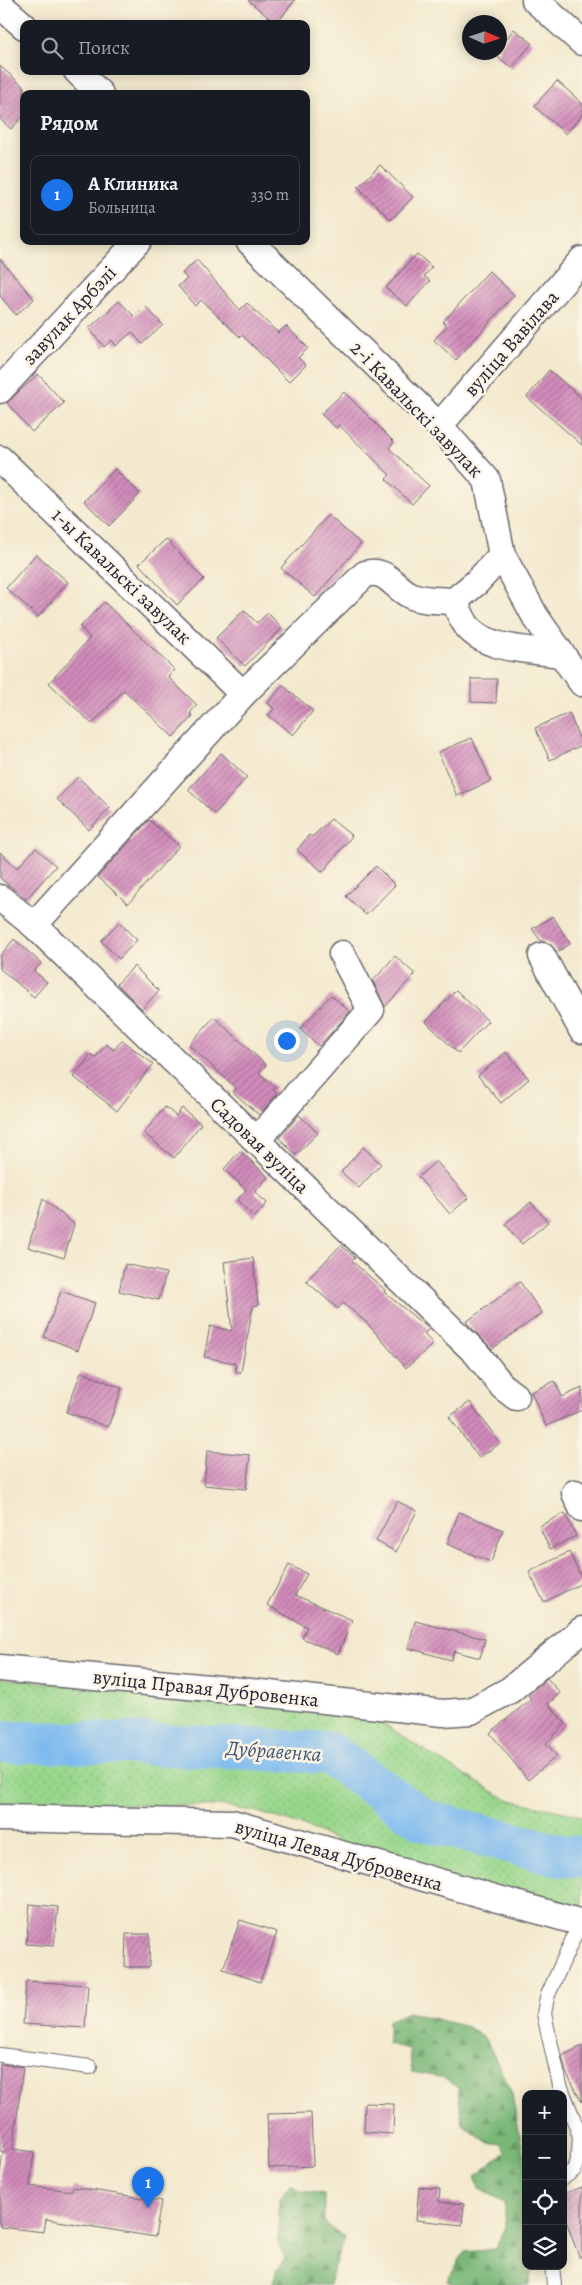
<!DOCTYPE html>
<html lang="ru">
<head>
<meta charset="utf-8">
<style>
  :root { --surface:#171b24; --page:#20242c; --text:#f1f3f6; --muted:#9ea1a6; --line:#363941; --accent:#1a73e8 }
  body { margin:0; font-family:Alegreya,serif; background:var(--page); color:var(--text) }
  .controls { position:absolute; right:15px; bottom:15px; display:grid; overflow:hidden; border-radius:10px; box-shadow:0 2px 12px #0003 }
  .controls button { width:45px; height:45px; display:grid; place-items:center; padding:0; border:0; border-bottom:1px solid var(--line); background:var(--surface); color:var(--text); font:25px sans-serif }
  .compass { position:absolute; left:462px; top:15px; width:45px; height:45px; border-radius:50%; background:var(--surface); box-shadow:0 2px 12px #0003; rotate:93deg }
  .you { position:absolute; left:286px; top:1040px; width:18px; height:18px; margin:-12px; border:4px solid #fff; border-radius:50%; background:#1a73e8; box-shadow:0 0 0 8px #1a73e833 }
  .badge { display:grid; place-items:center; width:32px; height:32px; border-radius:50%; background:var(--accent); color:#fff; font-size:16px; font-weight:700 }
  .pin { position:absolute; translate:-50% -41px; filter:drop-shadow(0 1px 2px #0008) }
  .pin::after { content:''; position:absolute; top:26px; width:18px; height:15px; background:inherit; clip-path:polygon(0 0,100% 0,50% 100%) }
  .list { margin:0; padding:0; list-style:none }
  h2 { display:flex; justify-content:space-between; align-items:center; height:65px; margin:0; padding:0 20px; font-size:21px }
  h2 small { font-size:16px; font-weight:400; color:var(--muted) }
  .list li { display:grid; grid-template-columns:32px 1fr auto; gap:15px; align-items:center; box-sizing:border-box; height:80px; margin:0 10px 10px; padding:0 10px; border:1px solid var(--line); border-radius:10px }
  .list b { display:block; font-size:19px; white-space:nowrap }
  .list p { margin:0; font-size:16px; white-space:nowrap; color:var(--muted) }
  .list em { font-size:16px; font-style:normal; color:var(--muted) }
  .icon { flex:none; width:28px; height:28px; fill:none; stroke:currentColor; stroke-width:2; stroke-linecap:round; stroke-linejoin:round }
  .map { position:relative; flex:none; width:582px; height:2285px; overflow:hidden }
  .search { position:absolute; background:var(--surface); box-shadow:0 2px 12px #0003; left:20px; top:20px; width:290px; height:55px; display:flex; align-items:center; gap:12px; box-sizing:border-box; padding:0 18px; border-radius:10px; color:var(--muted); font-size:19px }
  .panel { position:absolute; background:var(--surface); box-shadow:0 2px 12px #0003; left:20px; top:90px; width:290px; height:155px; border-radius:10px }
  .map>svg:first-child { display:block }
  .forest { fill:url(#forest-firs); stroke:#4e6d5a }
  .park { fill:url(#park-dots); stroke:#5e7c64 }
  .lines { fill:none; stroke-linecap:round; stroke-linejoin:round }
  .river { stroke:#7bb9ee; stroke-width:42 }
  .building { fill:url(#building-hatch) }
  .service-casing { stroke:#6b686e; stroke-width:16 }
  .minor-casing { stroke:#6b686e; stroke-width:29 }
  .service { stroke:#fff; stroke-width:14 }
  .minor { stroke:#fff; stroke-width:26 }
  .labels { text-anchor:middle; stroke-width:5; stroke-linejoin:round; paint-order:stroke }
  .street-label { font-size:20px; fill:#22223b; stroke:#fcf5e5 }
  .water-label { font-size:21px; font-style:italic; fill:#41577a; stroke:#fcf5e5 }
</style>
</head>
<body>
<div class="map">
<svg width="582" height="2285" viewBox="0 0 582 2285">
  <defs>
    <pattern id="forest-firs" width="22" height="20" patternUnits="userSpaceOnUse" patternTransform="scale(1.25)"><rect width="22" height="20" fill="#7ab878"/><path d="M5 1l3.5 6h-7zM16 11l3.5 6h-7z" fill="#649564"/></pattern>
    <pattern id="park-dots" width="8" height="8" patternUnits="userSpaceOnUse" patternTransform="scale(1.25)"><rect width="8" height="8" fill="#99d78c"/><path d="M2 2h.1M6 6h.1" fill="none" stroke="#84b87a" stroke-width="1.8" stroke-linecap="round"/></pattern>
    <pattern id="building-hatch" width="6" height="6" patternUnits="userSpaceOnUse" patternTransform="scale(1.25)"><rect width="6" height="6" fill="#d28cbb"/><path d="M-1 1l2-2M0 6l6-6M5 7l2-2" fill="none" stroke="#aa7299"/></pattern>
  </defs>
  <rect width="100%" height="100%" fill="#fcf5e5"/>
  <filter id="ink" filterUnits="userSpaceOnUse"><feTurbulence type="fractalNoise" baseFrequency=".02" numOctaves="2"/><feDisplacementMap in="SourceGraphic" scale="10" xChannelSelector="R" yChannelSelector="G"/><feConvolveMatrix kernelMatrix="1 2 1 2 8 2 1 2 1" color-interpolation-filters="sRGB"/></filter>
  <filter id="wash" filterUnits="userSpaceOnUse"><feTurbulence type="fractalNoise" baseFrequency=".0096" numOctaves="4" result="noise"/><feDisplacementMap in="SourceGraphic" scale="20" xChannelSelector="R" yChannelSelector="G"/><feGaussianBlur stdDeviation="1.12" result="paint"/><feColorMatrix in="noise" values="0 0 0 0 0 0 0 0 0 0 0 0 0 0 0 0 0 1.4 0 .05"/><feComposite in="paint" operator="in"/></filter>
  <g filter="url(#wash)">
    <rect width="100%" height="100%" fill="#f3e9ce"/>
    <g class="forest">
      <path d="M408 2012 468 2027 487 2041 512 2094 526 2168V2266H533L529 2285H455L447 2281 465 2252 495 2249 505 2229V2202L480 2189 475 2176 505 2153 501 2144 487 2142 462 2124 458 2088 445 2078 412 2072 409 2049 388 2044V2021Z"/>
      <path d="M291 2184 300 2191 324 2194V2222L345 2238 331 2274 330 2285H272L277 2269 285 2258 278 2243 279 2200Z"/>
    </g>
    <path class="park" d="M0 1678 375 1718 436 1758 506 1799 582 1816V1913L369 1856 304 1826 258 1812 223 1806 0 1803Z"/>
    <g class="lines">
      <path class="river" d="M0 1742 130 1743 329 1753 424 1820 563 1856 582 1857"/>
    </g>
    <g id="blocks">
      <g class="building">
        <path d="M248 0H295L276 24Z"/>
        <path d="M514 29 532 43 512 68 494 54 500 52V47Z"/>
        <path d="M0 66 24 87V115L11 129 0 119Z"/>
        <path d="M557 81 582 103V115L566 134 534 106Z"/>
        <path d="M380 165 413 197 391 220 358 187Z"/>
        <path d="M417 254 432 267 424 276 430 281 407 306 386 288Z"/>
        <path d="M0 259 34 299 16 315 0 296Z"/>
        <path d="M197 260 240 310 247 303 278 333 286 326 308 348 298 358 306 365 289 382 242 335 240 337 201 300 195 306 178 286 187 279 182 273Z"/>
        <path d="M489 271 514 295 456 360 434 340 447 326 443 322Z"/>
        <path d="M119 301 134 316 145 306 163 325 142 344 132 332 116 346 112 340 104 347 89 328Z"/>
        <path d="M549 370 582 398V445L527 397Z"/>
        <path d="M38 374 64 403 32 432 7 403Z"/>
        <path d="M344 392 394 442 389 448 429 486 412 504 386 479 390 475 339 425 336 428 321 414Z"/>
        <path d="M115 469 140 494 109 526 84 501Z"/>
        <path d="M328 515 361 544 315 597 281 568Z"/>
        <path d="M166 539 204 579 177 605 139 564Z"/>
        <path d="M36 554 68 582 38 617 6 588Z"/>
        <path d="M104 602 175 670 168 677 197 705 190 713 193 716 173 737 124 690 92 724 49 683 90 638 80 627Z"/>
        <path d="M244 610 257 623 268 613 282 628 245 666 216 638Z"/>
        <path d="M471 679H497L496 703 471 702Z"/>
        <path d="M283 685 313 711 293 735 268 715 274 709 268 703Z"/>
        <path d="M569 713 582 745 550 760 535 728Z"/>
        <path d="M472 738 491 781 457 796 438 752Z"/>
        <path d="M221 753 247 777 215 814 188 790Z"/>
        <path d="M78 777 110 808 89 830 57 799Z"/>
        <path d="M331 819 352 836 323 872 297 850 309 835 312 837Z"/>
        <path d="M149 820 179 846 128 904 98 877Z"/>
        <path d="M36 848 56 866 26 899 0 878V852L17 868Z"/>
        <path d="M376 866 395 885 366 915 346 896Z"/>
        <path d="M553 916 570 944 557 952 550 944 541 941 532 929Z"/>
        <path d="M119 922 137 940 119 959 101 941Z"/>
        <path d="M14 939 41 963 34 971 47 982 34 997 0 969V956Z"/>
        <path d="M395 956 415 974 385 1007 373 981Z"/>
        <path d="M134 966 159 991 142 1009 117 984Z"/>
        <path d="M456 990 488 1021 458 1053 426 1022Z"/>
        <path d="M331 995 350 1012 319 1046 300 1029Z"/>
        <path d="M214 1017 266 1065 259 1073 276 1088 273 1090 277 1094 259 1115 233 1092 236 1088 189 1045Z"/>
        <path d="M122 1040 153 1064 117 1111 74 1077 91 1054 95 1058 106 1044 114 1050Z"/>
        <path d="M506 1052 529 1079 501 1103 478 1076Z"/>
        <path d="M165 1107 176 1116 182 1108 201 1124 174 1158 144 1133Z"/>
        <path d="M299 1115 318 1133 296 1155 279 1138Z"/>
        <path d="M363 1147 381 1164 359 1188 341 1172Z"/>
        <path d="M240 1151 268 1177 255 1192 267 1203 254 1217 237 1200 246 1190 224 1169Z"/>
        <path d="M436 1161 468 1198 450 1214 418 1177Z"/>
        <path d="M43 1199 74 1224 64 1258 28 1247Z"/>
        <path d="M531 1202 548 1222 522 1244 505 1224Z"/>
        <path d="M341 1245 355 1258 352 1261 385 1290 384 1292 429 1329 424 1334 433 1344 406 1368 366 1322 343 1303 338 1309 306 1281Z"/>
        <path d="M253 1258 258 1305 253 1306 241 1372H236L235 1363 204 1357 210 1326 232 1331 224 1262Z"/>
        <path d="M125 1264 166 1273 159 1300 119 1291Z"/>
        <path d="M520 1282 542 1313 492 1349 466 1322Z"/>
        <path d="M61 1291 95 1303 78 1350 44 1337Z"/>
        <path d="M81 1372 122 1388 108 1427 66 1412Z"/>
        <path d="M555 1381 562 1397 582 1388V1410L546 1426 531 1392Z"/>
        <path d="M470 1402 500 1443 479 1458 449 1417Z"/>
        <path d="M207 1451 250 1455 246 1489 204 1485Z"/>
        <path d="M397 1501 417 1511 396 1552 376 1541Z"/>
        <path d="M459 1512 503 1530 491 1562 447 1544Z"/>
        <path d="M565 1513 576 1536 550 1549 539 1526Z"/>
        <path d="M569 1552 582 1578V1583L544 1602 529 1572Z"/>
        <path d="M289 1565 307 1574 295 1595 352 1620 338 1654 302 1638 307 1627 267 1605Z"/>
        <path d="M415 1621 485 1639 480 1658 454 1651 451 1660 408 1648Z"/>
        <path d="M547 1678 560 1693 548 1704 566 1724 546 1743 557 1756 528 1780 490 1733 531 1699 528 1695Z"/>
        <path d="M30 1904 58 1907 54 1946 26 1944Z"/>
        <path d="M240 1920 277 1932 260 1982 223 1969Z"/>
        <path d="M126 1934H150L149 1967H125Z"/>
        <path d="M26 1981 88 1985 85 2028 23 2024Z"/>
        <path d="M582 2046V2102L566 2072 562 2056Z"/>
        <path d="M0 2064 23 2067 13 2149 34 2152 30 2186 72 2191 73 2187 161 2201 155 2237 46 2219 44 2232 0 2227V2176L3 2151H0Z"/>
        <path d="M365 2103 394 2104 393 2134 364 2132Z"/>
        <path d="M311 2113 313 2166 269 2168 267 2114Z"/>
        <path d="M419 2187 440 2189 439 2202 464 2204 462 2225 416 2220Z"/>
        <path d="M582 2187V2257H579L563 2212V2194Z"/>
      </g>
    </g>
  </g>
  <g filter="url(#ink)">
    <use href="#blocks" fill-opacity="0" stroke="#6b686e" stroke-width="1"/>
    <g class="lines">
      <g class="service-casing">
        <g id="service">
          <path d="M0 2055 90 2067"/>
          <path d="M563 2178 574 2170 579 2152 580 2136 560 2085 544 2014 547 1997 580 1923"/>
          <path d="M552 2266 554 2285"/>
        </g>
      </g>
      <g class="minor-casing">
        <g id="minor">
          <path d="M535 0 582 42"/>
          <path d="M0 5 24 26"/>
          <path d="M77 71 100 94"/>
          <path d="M249 241 439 426 487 480 502 555 535 616 582 683"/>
          <path d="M0 390 138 241"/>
          <path d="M439 426 582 260"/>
          <path d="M0 459 243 694"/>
          <path d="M454 601 477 582 502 555"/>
          <path d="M0 898 34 925 477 1354 503 1387 516 1397"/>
          <path d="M34 925 243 694 365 574C387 568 392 586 410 595 421 601 441 600 454 601 458 609 462 619 467 626 487 651 531 649 560 654"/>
          <path d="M542 956 582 1030"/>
          <path d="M256 1141 371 1010 342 954"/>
          <path d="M575 1493 582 1508"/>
          <path d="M0 1668 251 1692 443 1713 471 1711 510 1690 582 1630"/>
          <path d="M0 1818 232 1823 582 1923"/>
        </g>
      </g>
      <use href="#service" class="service"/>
      <use href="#minor" class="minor"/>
    </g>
  </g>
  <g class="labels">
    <g class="street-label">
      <text transform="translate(69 315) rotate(-47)" y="7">завулак Арбэлі</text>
      <text transform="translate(511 343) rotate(-49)" y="7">вуліца Вавілава</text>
      <text transform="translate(417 409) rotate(46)" y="7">2-і Кавальскі завулак</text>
      <text transform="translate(122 576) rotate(44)" y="7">1-ы Кавальскі завулак</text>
      <text transform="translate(260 1145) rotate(44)" y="7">Садовая вуліца</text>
      <text transform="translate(206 1688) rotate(6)" y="7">вуліца Правая Дубровенка</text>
      <text transform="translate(339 1855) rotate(16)" y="7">вуліца Левая Дубровенка</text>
    </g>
    <g class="water-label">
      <text transform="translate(274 1751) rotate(4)" y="7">Дубравенка</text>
    </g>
  </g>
</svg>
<div class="controls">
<button>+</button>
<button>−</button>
<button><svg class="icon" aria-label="locate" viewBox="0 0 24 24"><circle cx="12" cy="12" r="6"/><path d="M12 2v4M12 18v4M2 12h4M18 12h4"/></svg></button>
<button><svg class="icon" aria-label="layers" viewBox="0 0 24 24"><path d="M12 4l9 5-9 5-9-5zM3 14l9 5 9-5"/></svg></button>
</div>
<svg class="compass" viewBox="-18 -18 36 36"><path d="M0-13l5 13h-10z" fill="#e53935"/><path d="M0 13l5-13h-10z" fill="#9ea1a6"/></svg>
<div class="you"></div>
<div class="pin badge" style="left:148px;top:2208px">1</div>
<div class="search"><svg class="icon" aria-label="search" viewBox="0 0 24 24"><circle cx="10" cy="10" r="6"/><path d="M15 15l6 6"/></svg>Поиск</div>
<section class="panel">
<h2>Рядом<small></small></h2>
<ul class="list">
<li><span class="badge">1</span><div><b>А Клиника</b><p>Больница</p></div><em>330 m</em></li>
</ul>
</section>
</div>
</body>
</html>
